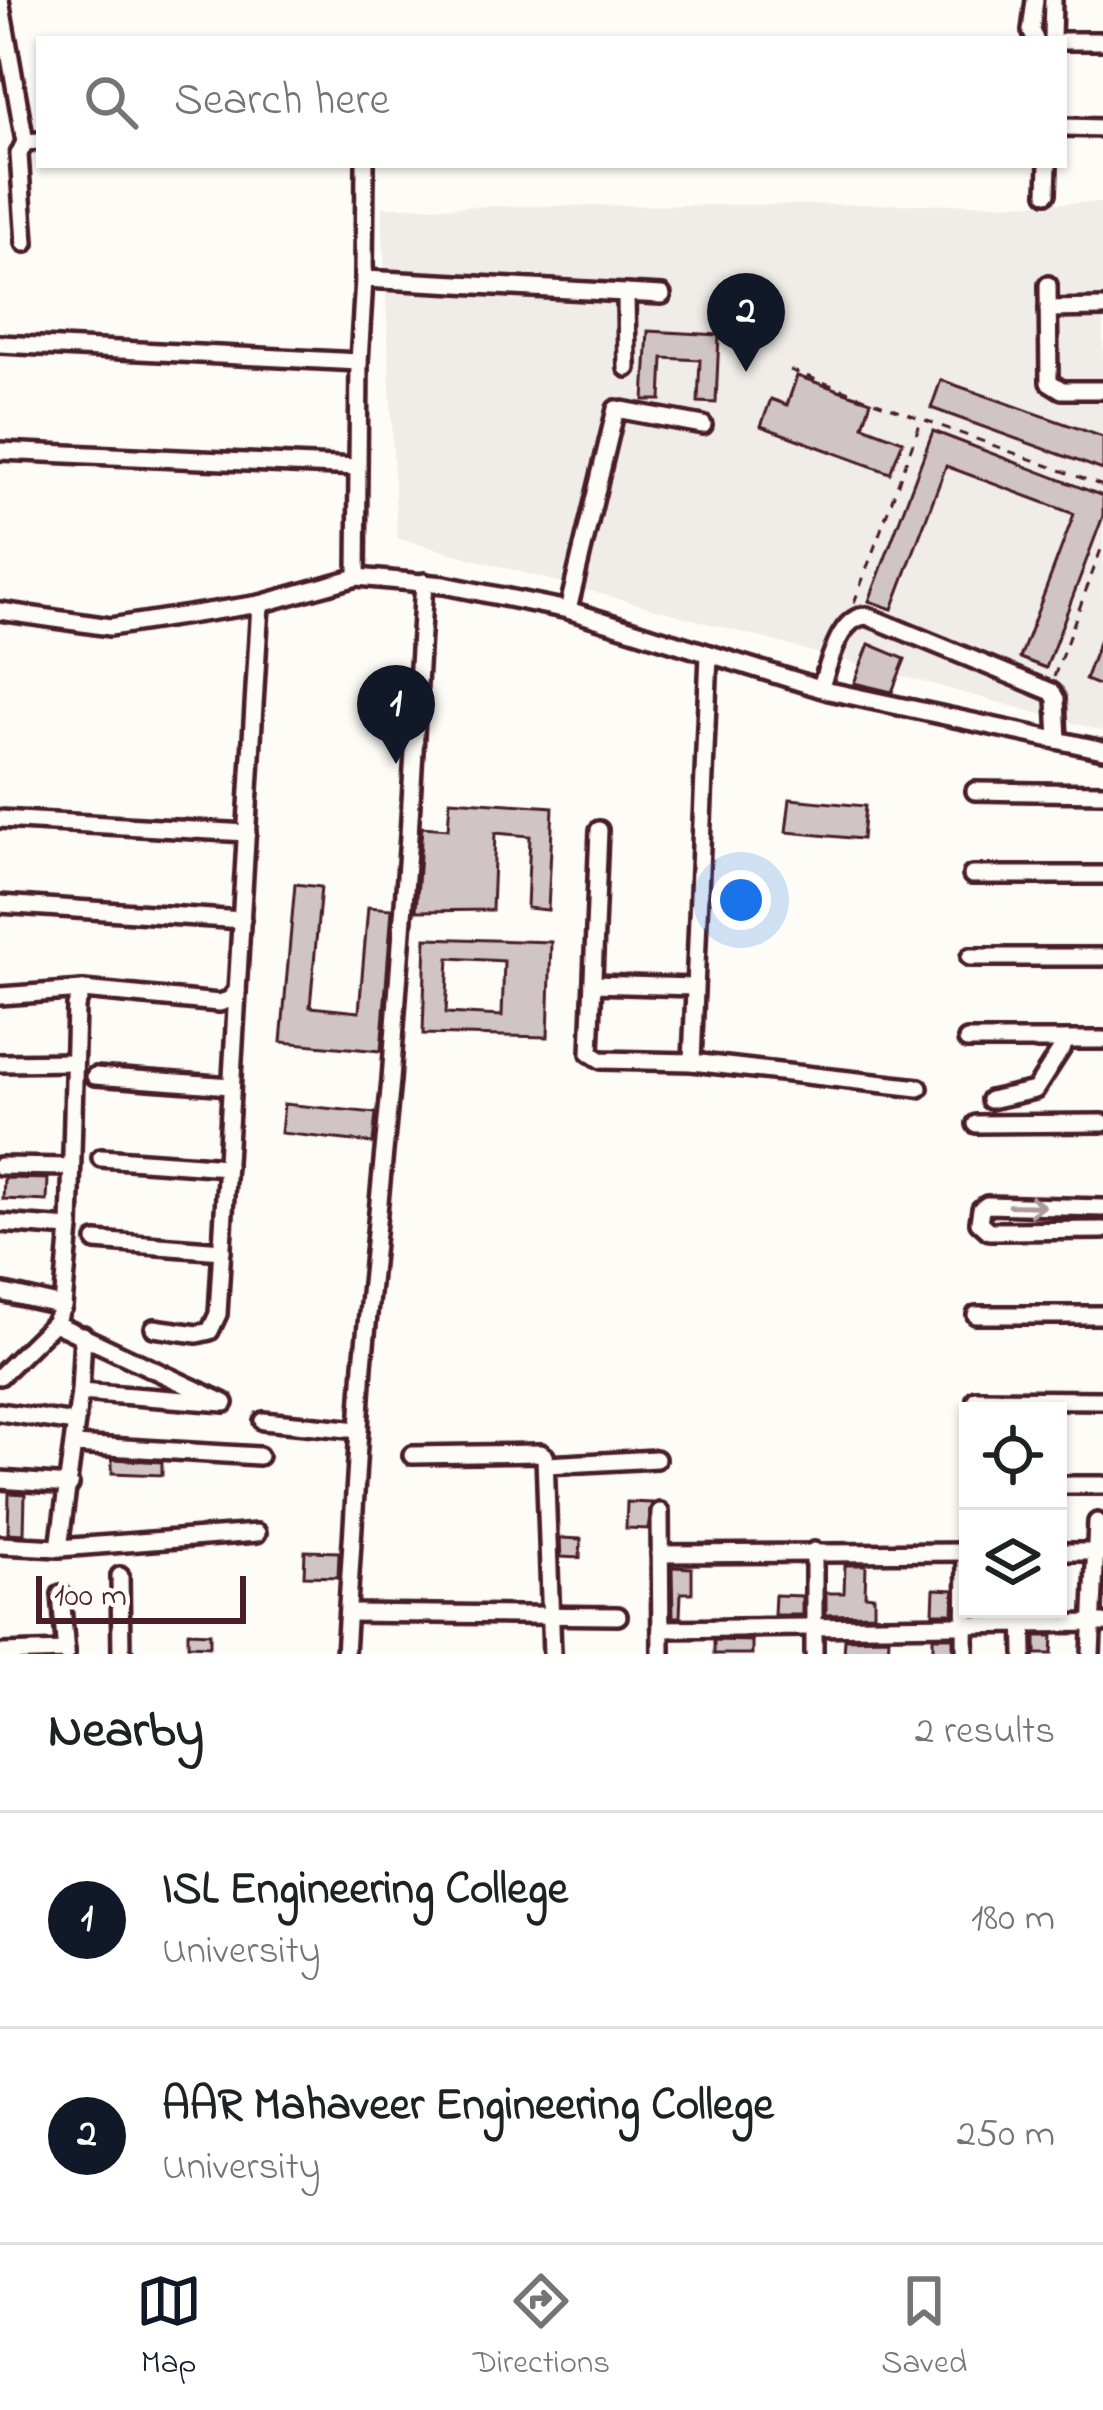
<!DOCTYPE html>
<html lang="en">
<head>
<meta charset="utf-8">
<style>
  :root { --surface:#fff; --page:#f6f6f6; --text:#202124; --muted:#757577; --line:#e0e0e0; --accent:#111827 }
  body { margin:0; font-family:"Indie Flower",sans-serif; background:var(--page); color:var(--text) }
  .controls { position:absolute; right:36px; bottom:36px; display:grid; overflow:hidden; border-radius:0px; box-shadow:0 3px 9px #0004 }
  .controls button { width:108px; height:108px; display:grid; place-items:center; padding:0; border:0; border-bottom:3px solid var(--line); background:var(--surface); color:var(--text); font:60px sans-serif }
  .scale { position:absolute; left:36px; bottom:30px; width:210px; box-sizing:border-box; padding-left:12px; border:6px solid #4a1f2b; border-top:0; font-size:33px; line-height:42px; white-space:nowrap; color:#4a1f2b; -webkit-text-stroke:9px #fdfcf7; paint-order:stroke }
  .you { position:absolute; left:741px; top:900px; width:42px; height:42px; margin:-30px; border:9px solid #fff; border-radius:50%; background:#1a73e8; box-shadow:0 0 0 18px #1a73e833 }
  .badge { display:grid; place-items:center; width:78px; height:78px; border-radius:50%; background:var(--accent); color:#fff; font-size:39px; font-weight:700 }
  .pin { position:absolute; translate:-50% -99px; filter:drop-shadow(0 3px 6px #0008) }
  .pin::after { content:''; position:absolute; top:63px; width:42px; height:36px; background:inherit; clip-path:polygon(0 0,100% 0,50% 100%) }
  .list { margin:0; padding:0; list-style:none }
  h2 { display:flex; justify-content:space-between; align-items:center; height:156px; margin:0; padding:0 48px; font-size:51px }
  h2 small { font-size:39px; font-weight:400; color:var(--muted) }
  .list li { display:grid; grid-template-columns:78px 1fr auto; gap:36px; align-items:center; box-sizing:border-box; height:216px; padding:0 48px; border-top:3px solid var(--line) }
  .list b { display:block; font-size:45px; white-space:nowrap }
  .list p { margin:0; font-size:39px; white-space:nowrap; color:var(--muted) }
  .list em { font-size:39px; font-style:normal; color:var(--muted) }
  .icon { flex:none; width:66px; height:66px; fill:none; stroke:currentColor; stroke-width:2; stroke-linecap:round; stroke-linejoin:round }
  .map { position:relative; flex:none; width:1103px; height:1654px; overflow:hidden }
  .search { position:absolute; background:var(--surface); box-shadow:0 3px 9px #0004; left:36px; right:36px; top:36px; height:132px; display:flex; align-items:center; gap:30px; box-sizing:border-box; padding:0 42px; border-radius:0px; color:var(--muted); font-size:45px }
  .sheet { height:588px; background:var(--surface) }
  nav { display:flex; justify-content:space-around; align-items:center; box-sizing:border-box; height:168px; border-top:3px solid var(--line); background:var(--surface); font-size:33px; color:var(--muted) }
  nav a { display:grid; justify-items:center; gap:6px }
  nav .on { color:var(--accent) }
  .map>svg:first-child { display:block }
  .built { fill:#f0ece8 }
  .building { fill:#d0c5c4; stroke:#4a1f2b; stroke-width:3; fill-rule:evenodd }
  .lines { fill:none; stroke-linecap:round; stroke-linejoin:round }
  .minor-casing { stroke:#4a1f2b; stroke-width:24 }
  .path { stroke:#4a1f2b; stroke-width:3; stroke-dasharray:9 9; stroke-linecap:butt }
  .minor { stroke:#fdfcf7; stroke-width:15 }
  .oneway { stroke:#ac999b }
</style>
</head>
<body>
<div class="map">
<svg width="1103" height="1654" viewBox="0 0 1103 1654">
  <rect width="100%" height="100%" fill="#fdfcf7"/>
  <filter id="ink" filterUnits="userSpaceOnUse"><feTurbulence type="fractalNoise" baseFrequency=".00833" numOctaves="2"/><feDisplacementMap in="SourceGraphic" scale="24" xChannelSelector="R" yChannelSelector="G"/><feConvolveMatrix kernelMatrix="1 2 1 2 8 2 1 2 1" color-interpolation-filters="sRGB"/></filter>
  <g filter="url(#ink)">
    <path class="built" d="M1103 203V731L397 538 382 207Z"/>
    <g class="building">
      <path d="M648 331 719 335 716 403 698 402 700 360 663 358 661 400H644Z"/>
      <path d="M797 376 871 401 863 426 903 441 890 473 761 426 771 399 787 405Z"/>
      <path d="M941 380 1103 437V470L931 408Z"/>
      <path d="M933 431 1103 496V516L1046 668 1020 658 1074 514 946 466 892 609 869 601Z"/>
      <path d="M1102 634 1103 635V687L1085 680Z"/>
      <path d="M869 644 905 659 892 692 854 683Z"/>
      <path d="M790 799 865 806 862 839 786 832Z"/>
      <path d="M450 800 553 807 548 910 527 908 530 836 495 833 492 910 416 911 422 827 448 829Z"/>
      <path d="M295 884 321 887 310 1007 359 1012 368 907 392 909 381 1051 281 1042Z"/>
      <path d="M426 938 551 942 548 1037 423 1034ZM449 958 504 961 502 1016 446 1013Z"/>
      <path d="M284 1104 376 1113 373 1143 281 1133Z"/>
      <path d="M4 1178 48 1179 47 1201 3 1199Z"/>
      <path d="M112 1459 162 1462V1475L112 1473Z"/>
      <path d="M9 1493 25 1494 24 1534 8 1533Z"/>
      <path d="M627 1502 652 1503 648 1529 626 1528Z"/>
      <path d="M560 1538 581 1539 580 1558 561 1557Z"/>
      <path d="M305 1551 339 1552 338 1577 304 1576Z"/>
      <path d="M845 1565H866L865 1595 874 1596V1614L826 1615V1593H844Z"/>
      <path d="M672 1567 692 1568V1593H681L680 1617H673Z"/>
      <path d="M934 1589 954 1590 953 1613H933Z"/>
      <path d="M775 1595 802 1596V1615H774Z"/>
      <path d="M188 1632 210 1633V1646L188 1645Z"/>
      <path d="M1036 1636H1053L1052 1654H1036Z"/>
      <rect x="933" y="1637" width="20" height="17"/>
      <path d="M889 1638 888 1654H844L845 1639Z"/>
      <path d="M714 1640 752 1641V1654H714Z"/>
    </g>
    <g class="lines">
      <g class="minor-casing">
        <g id="minor">
          <path d="M0 0 25 142"/>
          <path d="M1035 39 1031 31 1035 0"/>
          <path d="M1052 39 1053 0"/>
          <path d="M1064 41H1103"/>
          <path d="M1064 127 1103 128"/>
          <path d="M1047 193 1048 165"/>
          <path d="M25 243 19 154 25 142 39 141"/>
          <path d="M364 279 365 165"/>
          <path d="M1048 285 1049 382 1062 390H1103"/>
          <path d="M626 293 627 368"/>
          <path d="M1048 309 1103 308"/>
          <path d="M0 344 359 362"/>
          <path d="M0 451 358 467"/>
          <path d="M357 577 359 362 364 279 662 295"/>
          <path d="M568 610 616 409 703 425"/>
          <path d="M0 611 110 627 260 604 357 577 444 585 568 610 829 691 1103 750"/>
          <path d="M820 688C830 665 838 616 867 616L1052 692 1056 699 1058 740"/>
          <path d="M975 791 1103 793"/>
          <path d="M0 819 247 833"/>
          <path d="M599 830 590 1053 601 1060 692 1062 709 654"/>
          <path d="M972 875H1103"/>
          <path d="M0 904 242 920"/>
          <path d="M970 957H1103"/>
          <path d="M593 984 693 987"/>
          <path d="M0 996 83 990 219 1003 229 1000 237 991"/>
          <path d="M967 1040H1103"/>
          <path d="M692 1062 919 1088"/>
          <path d="M0 1063 74 1062"/>
          <path d="M95 1076 231 1086"/>
          <path d="M990 1100 1035 1090 1067 1040"/>
          <path d="M976 1124 1103 1123"/>
          <path d="M101 1158 227 1167"/>
          <path d="M0 1166 70 1167"/>
          <path d="M1103 1208 987 1205 981 1209 979 1222 989 1231 1103 1230"/>
          <path d="M0 1223 70 1228"/>
          <path d="M96 1241 222 1251"/>
          <path d="M0 1292 63 1306"/>
          <path d="M976 1315H1103"/>
          <path d="M54 1323 225 1403 80 1392 59 1548"/>
          <path d="M154 1328 197 1334 210 1331 218 1314 260 604"/>
          <path d="M0 1376 54 1323 63 1306 70 1228 76 1006 83 990"/>
          <path d="M80 1392 83 1335"/>
          <path d="M976 1399 1103 1400"/>
          <path d="M0 1412 75 1423"/>
          <path d="M263 1421 359 1430"/>
          <path d="M74 1445 259 1456"/>
          <path d="M412 1455 541 1453 545 1456 552 1654"/>
          <path d="M547 1465 656 1459"/>
          <path d="M0 1480 70 1485"/>
          <path d="M1058 1485H1103"/>
          <path d="M660 1512 661 1654"/>
          <path d="M0 1545 59 1548 257 1533"/>
          <path d="M1058 1552H1095"/>
          <path d="M660 1554 968 1552"/>
          <path d="M120 1576 121 1654H124"/>
          <path d="M61 1594 66 1654"/>
          <path d="M1023 1609 1024 1654"/>
          <path d="M348 1613 618 1616"/>
          <path d="M661 1629 1103 1623"/>
          <path d="M3 1653 66 1651"/>
          <path d="M345 1654 363 1365 391 1080 409 836 424 582"/>
          <path d="M814 1654V1551"/>
          <path d="M965 1654 966 1552"/>
          <path d="M1091 1654 1097 1522"/>
        </g>
      </g>
      <g class="path">
        <path d="M790 370 1103 486"/>
        <path d="M854 603 921 421"/>
        <path d="M1054 677 1103 544"/>
      </g>
      <use href="#minor" class="minor"/>
    </g>
    <defs><path id="oneway-shaft" d="M-6 0H5M1.5-3L5.5 0L1.5 3" fill="none" stroke-width="1.6" stroke-linecap="round" stroke-linejoin="round" transform="scale(3)"/></defs>
    <use class="oneway" href="#oneway-shaft" transform="translate(1027 1206) rotate(1)"/>
  </g>
</svg>
<div class="controls">
<button><svg class="icon" aria-label="locate" viewBox="0 0 24 24"><circle cx="12" cy="12" r="6"/><path d="M12 2v4M12 18v4M2 12h4M18 12h4"/></svg></button>
<button><svg class="icon" aria-label="layers" viewBox="0 0 24 24"><path d="M12 4l9 5-9 5-9-5zM3 14l9 5 9-5"/></svg></button>
</div>
<div class="scale">100 m</div>
<div class="you"></div>
<div class="pin badge" style="left:396px;top:764px">1</div>
<div class="pin badge" style="left:746px;top:372px">2</div>
<div class="search"><svg class="icon" aria-label="search" viewBox="0 0 24 24"><circle cx="10" cy="10" r="6"/><path d="M15 15l6 6"/></svg>Search here</div>
</div>
<section class="sheet">
<h2>Nearby<small>2 results</small></h2>
<ul class="list">
<li><span class="badge">1</span><div><b>ISL Engineering College</b><p>University</p></div><em>180 m</em></li>
<li><span class="badge">2</span><div><b>AAR Mahaveer Engineering College</b><p>University</p></div><em>250 m</em></li>
</ul>
</section>
<nav>
<a class="on"><svg class="icon" aria-label="map" viewBox="0 0 24 24"><path d="M3 6l6-2 6 2 6-2v14l-6 2-6-2-6 2zM9 4v14M15 6v14"/></svg>Map</a>
<a><svg class="icon" aria-label="directions" viewBox="0 0 24 24"><path d="M12 3l9 9-9 9-9-9zM9 14v-3h6M13 9l2 2-2 2"/></svg>Directions</a>
<a><svg class="icon" aria-label="saved" viewBox="0 0 24 24"><path d="M7 4h10v16l-5-4-5 4z"/></svg>Saved</a>
</nav>
</body>
</html>
